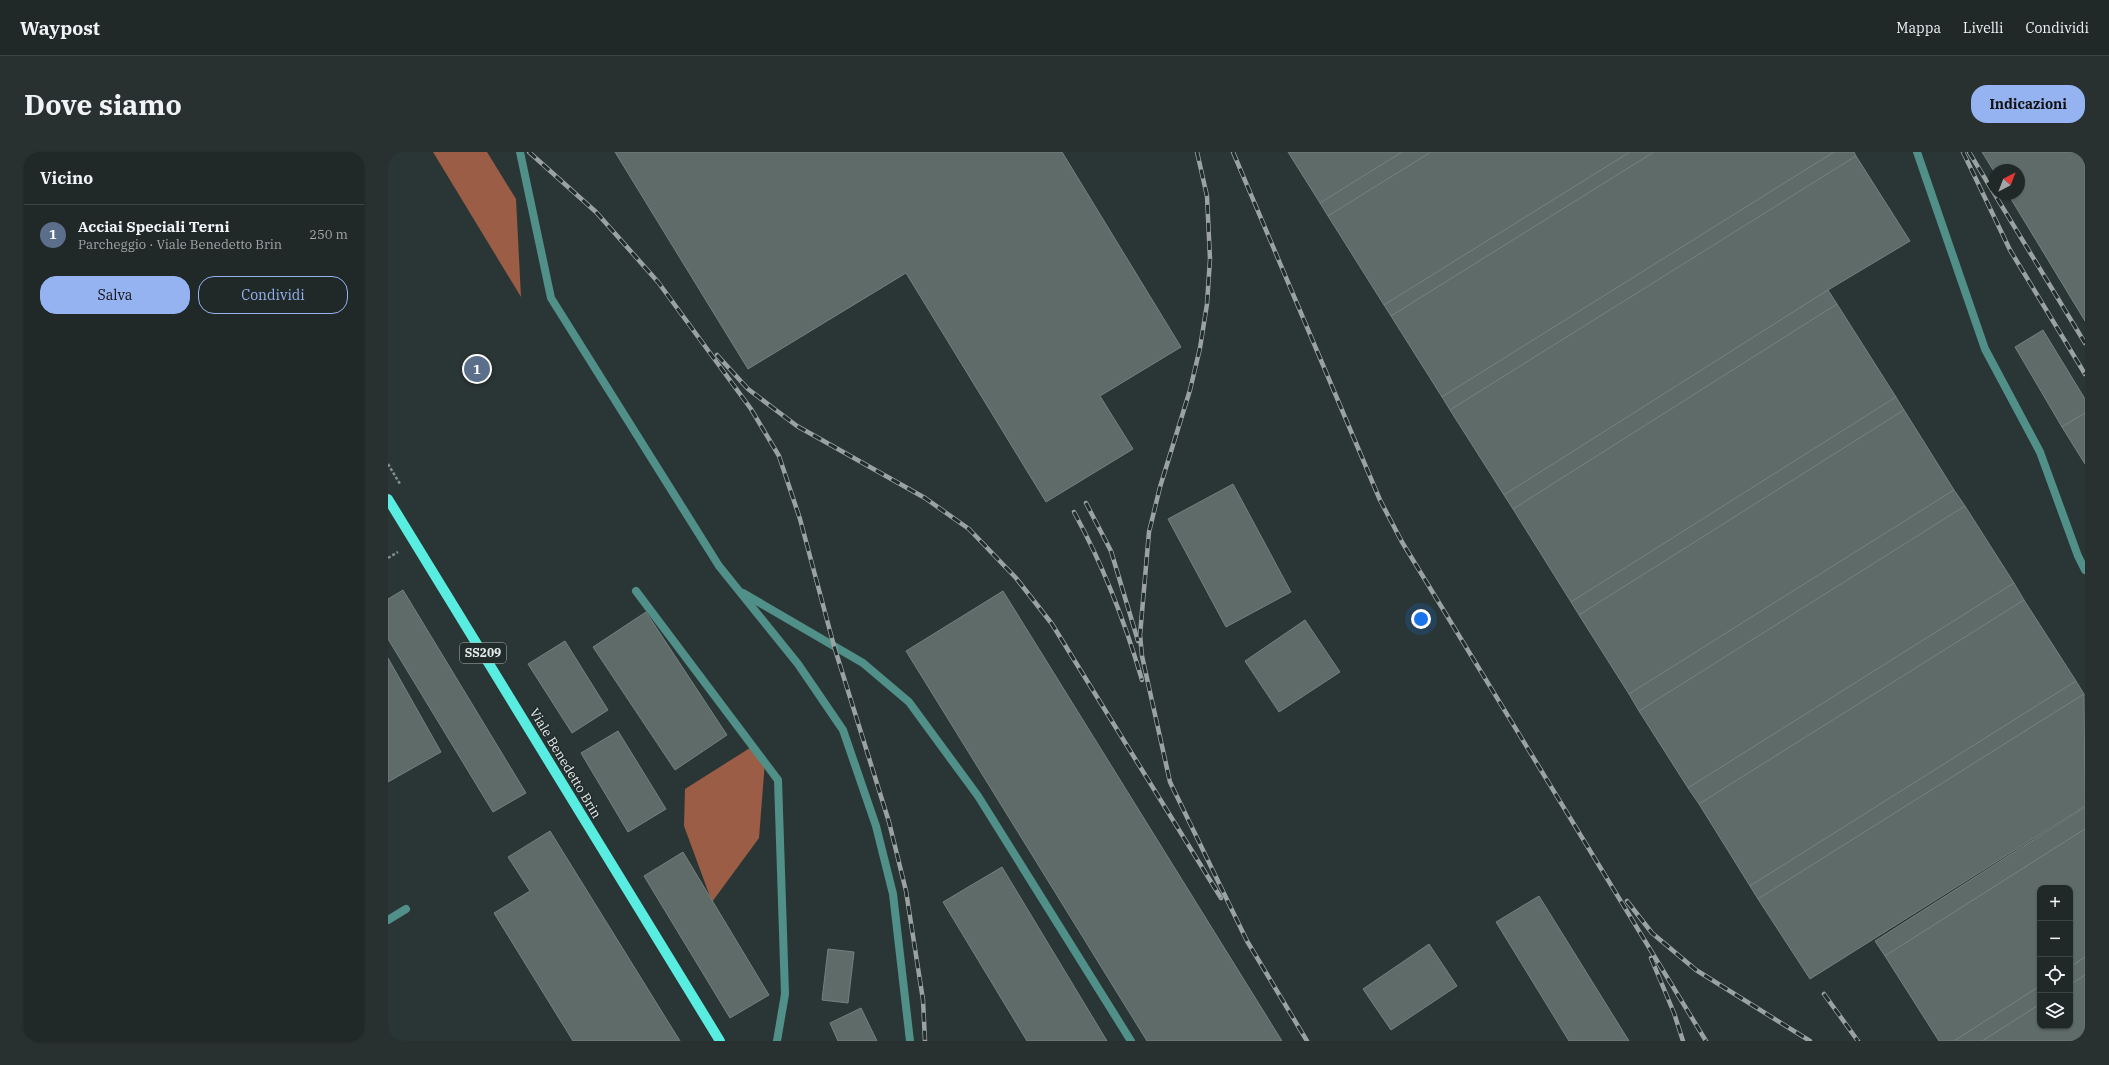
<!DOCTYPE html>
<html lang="it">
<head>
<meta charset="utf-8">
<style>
  :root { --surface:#202828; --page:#283030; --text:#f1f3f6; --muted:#a2a6a8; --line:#3d4445; --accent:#95b2f1 }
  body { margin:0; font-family:"IBM Plex Serif",serif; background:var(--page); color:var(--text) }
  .controls { position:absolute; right:12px; bottom:12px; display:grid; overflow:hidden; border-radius:8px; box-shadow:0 1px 3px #0004 }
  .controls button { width:36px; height:36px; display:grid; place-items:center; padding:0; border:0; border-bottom:1px solid var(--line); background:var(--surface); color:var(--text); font:20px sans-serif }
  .compass { position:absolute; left:1601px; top:12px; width:36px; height:36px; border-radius:50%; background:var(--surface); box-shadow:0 1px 3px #0004; rotate:42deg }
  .you { position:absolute; left:1033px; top:467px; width:14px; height:14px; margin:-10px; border:3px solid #fff; border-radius:50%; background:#1a73e8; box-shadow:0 0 0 6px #1a73e833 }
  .badge { display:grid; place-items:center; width:26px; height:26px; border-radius:50%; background:var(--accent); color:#fff; font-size:13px; font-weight:700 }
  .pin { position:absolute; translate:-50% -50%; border:2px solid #fff; box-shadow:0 1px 4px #0006 }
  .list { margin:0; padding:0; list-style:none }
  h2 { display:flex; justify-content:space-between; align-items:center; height:52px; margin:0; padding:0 16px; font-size:17px }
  h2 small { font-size:13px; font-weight:400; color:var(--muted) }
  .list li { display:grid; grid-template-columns:26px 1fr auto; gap:12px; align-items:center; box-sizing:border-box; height:60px; padding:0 16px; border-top:1px solid var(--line) }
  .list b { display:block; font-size:15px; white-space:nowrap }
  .list p { margin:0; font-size:13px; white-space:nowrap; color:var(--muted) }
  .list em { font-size:13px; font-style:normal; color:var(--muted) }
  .actions { display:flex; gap:8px; padding:12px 16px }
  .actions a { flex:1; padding:9px 0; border:1px solid var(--accent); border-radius:16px; text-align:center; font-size:14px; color:var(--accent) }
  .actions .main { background:var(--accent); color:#111 }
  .icon { flex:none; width:22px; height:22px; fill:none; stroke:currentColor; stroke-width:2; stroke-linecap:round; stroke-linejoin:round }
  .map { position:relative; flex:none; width:1697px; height:889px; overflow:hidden; border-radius:16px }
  header { display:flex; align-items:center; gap:24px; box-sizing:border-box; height:56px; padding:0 20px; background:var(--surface); border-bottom:1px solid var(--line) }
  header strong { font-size:19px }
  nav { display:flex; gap:22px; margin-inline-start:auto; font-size:14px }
  .intro { display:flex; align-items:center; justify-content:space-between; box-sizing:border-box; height:96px; padding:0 24px }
  h1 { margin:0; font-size:28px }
  .button { padding:10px 18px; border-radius:16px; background:var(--accent); color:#111; font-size:14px; font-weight:700 }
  main { display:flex; gap:24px; padding:0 24px }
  aside { flex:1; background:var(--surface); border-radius:16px; box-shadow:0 1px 3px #0004 }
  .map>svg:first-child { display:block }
  .forest { fill:#9b5d45 }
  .building { fill:#5e6b69; stroke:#73817f }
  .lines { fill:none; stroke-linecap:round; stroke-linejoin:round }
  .path { stroke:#848e8d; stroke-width:2.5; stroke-dasharray:3 2; stroke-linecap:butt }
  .lane { stroke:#509089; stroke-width:8 }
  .primary { stroke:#58ede0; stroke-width:10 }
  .rail-casing { stroke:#9aa3a2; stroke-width:4.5 }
  .rail { stroke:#212c2b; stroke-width:3; stroke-dasharray:9; stroke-linecap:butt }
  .labels { text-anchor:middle; stroke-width:3; stroke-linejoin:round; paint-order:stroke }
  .shield { fill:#212c2b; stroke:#aab2b1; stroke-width:1 }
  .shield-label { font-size:12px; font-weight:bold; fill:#e5eceb }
  .street-label { font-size:13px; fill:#e5eceb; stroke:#212c2b }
</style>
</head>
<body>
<header>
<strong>Waypost</strong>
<nav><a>Mappa</a><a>Livelli</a><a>Condividi</a></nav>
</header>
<div class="intro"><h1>Dove siamo</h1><a class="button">Indicazioni</a></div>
<main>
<aside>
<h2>Vicino<small></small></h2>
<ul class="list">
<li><span class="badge" style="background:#5c6f8a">1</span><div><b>Acciai Speciali Terni</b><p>Parcheggio · Viale Benedetto Brin</p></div><em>250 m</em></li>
</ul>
<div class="actions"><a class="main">Salva</a><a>Condividi</a></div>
</aside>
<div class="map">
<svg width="1697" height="889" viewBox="0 0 1697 889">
  <rect width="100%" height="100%" fill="#2a3635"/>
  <g class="forest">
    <path d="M45 0H99L128 47 133 145Z"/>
    <path d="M365 594 377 609 371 686 324 750 296 674 297 637Z"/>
  </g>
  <g class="building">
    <path d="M227 0H674L793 195 712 244 745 297 658 350 518 121 360 217Z"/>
    <path d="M900 0H1014L932 51Z"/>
    <path d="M1014 0H1043L940 64 932 51Z"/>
    <path d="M1043 0H1242L996 153 940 64Z"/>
    <path d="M1242 0H1266L1003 164 996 153Z"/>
    <path d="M1266 0H1446L1054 245 1003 164Z"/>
    <path d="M1446 0H1466L1468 4 1062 258 1054 245Z"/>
    <path d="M1594 0H1697V169L1620 42H1631V18H1607V21Z"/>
    <path d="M1468 4 1522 89 1440 138 1116 343 1062 258Z"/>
    <path d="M1440 138 1449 152 1125 357 1116 343Z"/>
    <path d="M1449 152 1508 245 1183 450 1125 357Z"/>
    <path d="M1655 178 1697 247V261L1674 275 1627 195Z"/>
    <path d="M1508 245 1516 258 1191 463 1183 450Z"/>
    <path d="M1516 258 1566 338 1241 542 1191 463Z"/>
    <path d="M1697 261V312L1674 275Z"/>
    <path d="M845 332 903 440 838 475 780 367Z"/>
    <path d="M1566 338 1577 354 1251 559 1241 542Z"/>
    <path d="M1577 354 1626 431 1300 636 1251 559Z"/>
    <path d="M1626 431 1636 448 1311 652 1300 636Z"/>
    <path d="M15 438 138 641 105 660 0 487V447Z"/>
    <path d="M615 439 894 889H759L518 499Z"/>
    <path d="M1636 448 1688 529 1362 734 1311 652Z"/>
    <path d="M258 460 339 583 287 618 205 495Z"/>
    <path d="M917 468 952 520 891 560 857 509Z"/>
    <path d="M177 489 220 558 184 581 140 512Z"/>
    <path d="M0 506 53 600 0 630Z"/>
    <path d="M1688 529 1696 542 1370 747 1362 734Z"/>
    <path d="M1696 542 1697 654 1422 827 1370 747Z"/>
    <path d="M230 579 278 657 240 680 193 601Z"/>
    <path d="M1697 655V677L1497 804 1487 789Z"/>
    <path d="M1697 677V805L1682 815V736H1652V834L1566 889H1551L1497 804Z"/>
    <path d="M162 679 292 889H185L106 761 142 739 120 705Z"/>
    <path d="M295 700 381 843 342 866 256 724Z"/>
    <path d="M614 715 719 889H639L555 750Z"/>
    <path d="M1151 744 1241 889H1181L1108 770Z"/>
    <path d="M1041 792 1069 834 1003 878 975 837Z"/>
    <path d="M440 797 466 800 460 851 434 848Z"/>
    <path d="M1697 805V823L1682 833V815Z"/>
    <path d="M1697 823V889H1594L1652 852V874H1682V833Z"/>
    <path d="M1652 834V852L1594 889H1566Z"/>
    <path d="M473 856 489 889H450L442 871Z"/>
  </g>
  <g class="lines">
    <g class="path">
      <path d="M0 312 12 332"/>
      <path d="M0 406 10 400"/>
    </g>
    <g class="lane">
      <path d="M132 0 163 146 331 414 410 512 455 578 488 674 505 742 522 889"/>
      <path d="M1529 0 1597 197 1652 300 1690 404 1697 418"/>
      <path d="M248 439 390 628 397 842 389 889"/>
      <path d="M355 441 475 511 521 550 590 644 743 889"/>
      <path d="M0 768 18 757"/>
    </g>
    <path class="primary" d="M0 347 332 889"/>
    <g class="rail-casing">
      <g id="rail">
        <path d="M141 0 208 60 270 130 363 257 391 304 412 367 446 494 501 670 518 739 535 848 537 889"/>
        <path d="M809 0 819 44 822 107 819 152 812 196 802 238 772 335 761 380 752 483 754 504 782 630 859 789 919 889"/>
        <path d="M845 0 992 348 1014 390 1318 889"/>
        <path d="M1575 0 1622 98 1697 222"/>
        <path d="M1581 0 1697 191"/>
        <path d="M329 203 360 237 409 274 537 346 581 377 628 426 664 472 833 746"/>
        <path d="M698 351 723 399 750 489"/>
        <path d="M686 360C715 413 737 470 754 528"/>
        <path d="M1239 749 1264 781 1308 818 1422 889"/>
        <path d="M1263 806 1286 861 1295 889"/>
        <path d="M1436 842 1470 889"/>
      </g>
    </g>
    <use href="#rail" class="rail"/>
  </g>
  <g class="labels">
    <rect class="shield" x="72" y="491" width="46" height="20" rx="3"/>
    <g class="shield-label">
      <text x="95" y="505">SS209</text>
    </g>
    <g class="street-label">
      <text transform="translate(178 611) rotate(59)" y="5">Viale Benedetto Brin</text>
    </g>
  </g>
</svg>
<div class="controls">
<button>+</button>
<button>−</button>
<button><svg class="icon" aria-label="locate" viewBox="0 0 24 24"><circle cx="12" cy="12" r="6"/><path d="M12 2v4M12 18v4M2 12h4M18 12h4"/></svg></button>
<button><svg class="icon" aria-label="layers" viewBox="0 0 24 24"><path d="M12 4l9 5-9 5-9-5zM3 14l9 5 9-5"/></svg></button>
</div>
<svg class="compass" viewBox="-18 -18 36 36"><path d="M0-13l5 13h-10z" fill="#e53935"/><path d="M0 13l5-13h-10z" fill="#a2a6a8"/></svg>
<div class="you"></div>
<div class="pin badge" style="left:89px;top:217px;background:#5c6f8a">1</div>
</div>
</main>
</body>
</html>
